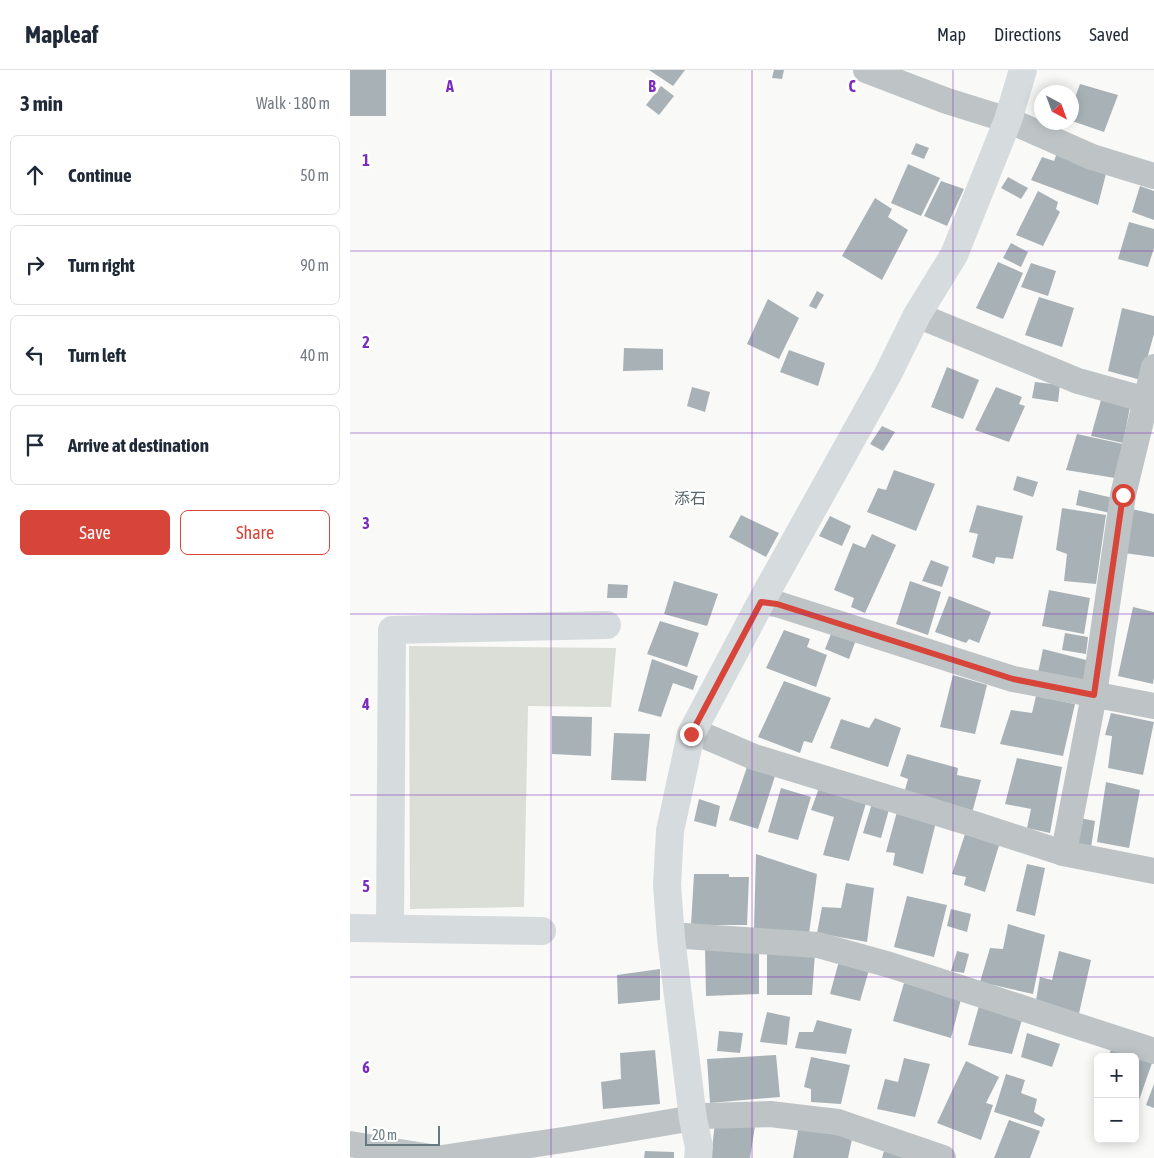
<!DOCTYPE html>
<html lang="en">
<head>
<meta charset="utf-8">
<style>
  :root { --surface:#fff; --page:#f2f2f3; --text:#1f2937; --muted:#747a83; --line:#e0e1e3; --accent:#d74439 }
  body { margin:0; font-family:"Asap Condensed","Noto Sans JP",sans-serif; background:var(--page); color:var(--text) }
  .controls { position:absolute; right:15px; bottom:15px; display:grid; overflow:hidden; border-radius:8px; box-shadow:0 2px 12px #0003 }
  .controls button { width:45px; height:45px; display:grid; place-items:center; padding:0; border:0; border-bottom:1px solid var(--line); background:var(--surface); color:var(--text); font:25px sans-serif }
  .compass { position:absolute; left:684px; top:15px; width:45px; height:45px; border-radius:50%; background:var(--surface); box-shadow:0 2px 12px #0003; rotate:139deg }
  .scale { position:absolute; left:15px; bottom:12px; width:75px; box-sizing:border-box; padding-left:5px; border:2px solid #667980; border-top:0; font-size:14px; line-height:18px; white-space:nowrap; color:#667980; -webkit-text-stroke:4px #fff; paint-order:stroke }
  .stop { position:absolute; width:15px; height:15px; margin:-11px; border:4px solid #d74439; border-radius:50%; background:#fff }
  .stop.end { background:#d74439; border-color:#fff; box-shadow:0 1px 5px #0008 }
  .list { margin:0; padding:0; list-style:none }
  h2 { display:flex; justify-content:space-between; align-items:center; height:65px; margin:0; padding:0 20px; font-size:21px }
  h2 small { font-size:16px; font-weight:400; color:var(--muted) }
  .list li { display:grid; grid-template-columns:32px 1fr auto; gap:15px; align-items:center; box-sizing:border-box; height:80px; margin:0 10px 10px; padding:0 10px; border:1px solid var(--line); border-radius:8px }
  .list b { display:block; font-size:19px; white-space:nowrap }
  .list em { font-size:16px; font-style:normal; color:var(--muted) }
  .actions { display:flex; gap:10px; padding:15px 20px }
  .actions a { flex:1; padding:11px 0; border:1px solid var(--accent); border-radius:8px; text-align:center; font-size:18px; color:var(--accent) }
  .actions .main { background:var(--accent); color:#fff }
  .icon { flex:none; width:28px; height:28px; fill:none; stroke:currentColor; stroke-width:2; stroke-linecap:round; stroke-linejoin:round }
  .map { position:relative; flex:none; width:804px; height:1088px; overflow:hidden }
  header { display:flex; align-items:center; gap:30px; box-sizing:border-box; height:70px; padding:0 25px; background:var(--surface); border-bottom:1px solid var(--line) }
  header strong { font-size:24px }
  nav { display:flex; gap:28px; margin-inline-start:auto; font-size:18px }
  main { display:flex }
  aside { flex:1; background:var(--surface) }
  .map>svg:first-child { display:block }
  .green { fill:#daded6 }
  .building { fill:#a8b2b6 }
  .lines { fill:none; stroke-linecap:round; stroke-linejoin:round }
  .street { stroke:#bec4c6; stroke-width:26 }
  .secondary { stroke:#d6dbde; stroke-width:28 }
  .route { stroke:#d74439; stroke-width:6 }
  .grid { fill:none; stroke:#7b2cbf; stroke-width:1; stroke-opacity:0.55 }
  .labels { text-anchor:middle; stroke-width:5; stroke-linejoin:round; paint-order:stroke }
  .quarter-label { font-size:16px; fill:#58666b; stroke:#fff }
  .grid-label { font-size:16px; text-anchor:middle; font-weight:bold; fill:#7b2cbf; stroke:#fff; stroke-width:5; stroke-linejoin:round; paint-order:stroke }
</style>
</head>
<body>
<header>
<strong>Mapleaf</strong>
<nav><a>Map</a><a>Directions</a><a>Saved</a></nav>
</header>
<main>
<aside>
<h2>3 min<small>Walk · 180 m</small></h2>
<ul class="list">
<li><svg class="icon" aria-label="ahead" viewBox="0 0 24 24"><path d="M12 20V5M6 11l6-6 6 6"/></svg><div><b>Continue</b></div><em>50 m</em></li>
<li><svg class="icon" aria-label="right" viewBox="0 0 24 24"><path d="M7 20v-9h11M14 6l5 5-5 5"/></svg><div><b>Turn right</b></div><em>90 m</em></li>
<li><svg class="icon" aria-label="left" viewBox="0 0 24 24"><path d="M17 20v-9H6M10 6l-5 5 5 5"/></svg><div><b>Turn left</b></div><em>40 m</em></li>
<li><svg class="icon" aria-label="arrive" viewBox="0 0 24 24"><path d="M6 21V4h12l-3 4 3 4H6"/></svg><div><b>Arrive at destination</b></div></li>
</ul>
<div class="actions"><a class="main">Save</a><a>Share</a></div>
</aside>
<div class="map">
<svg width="804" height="1088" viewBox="0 0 804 1088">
  <rect width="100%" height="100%" fill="#f9f9f7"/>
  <path class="green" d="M59 576 266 578 261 637 178 636 174 837 60 839Z"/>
  <g class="building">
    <rect x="0" y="0" width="36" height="46"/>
    <path d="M299 0H335L323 16Z"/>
    <path d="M424 0H434L432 9 422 8Z"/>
    <path d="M730 14 768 25 754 62 722 51V36Z"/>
    <path d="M311 16 324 26 309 45 296 35Z"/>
    <path d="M566 73 579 78 574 89 561 84Z"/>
    <path d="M708 80 757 100 748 135 681 110 692 87 704 91Z"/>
    <path d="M558 94 590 108 571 146 541 133Z"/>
    <path d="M658 107 678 118 671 129 651 118Z"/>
    <path d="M591 111 614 119 597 156 574 146Z"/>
    <path d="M790 116 804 121V150L782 142Z"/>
    <path d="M688 121 708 132 706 139 710 142 693 176 666 165Z"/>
    <path d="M525 128 542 139 538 147 558 160 532 210 492 186Z"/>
    <path d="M779 152 804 159V178L798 197 768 189Z"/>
    <path d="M661 173 678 182 671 197 653 188Z"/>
    <path d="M648 192 673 203 653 249 626 238Z"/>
    <path d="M681 193 706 201 698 226 671 217Z"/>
    <path d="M467 221 474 225 466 239 459 236Z"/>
    <path d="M689 227 724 238 712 277 675 265Z"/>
    <path d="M418 229 449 248 429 289 397 274Z"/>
    <path d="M772 238 804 246V264L791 310 758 301Z"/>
    <path d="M274 278 313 279V300L273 301Z"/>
    <path d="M439 280 475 293 468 316 430 302Z"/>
    <path d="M597 297 629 310 613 349 581 337Z"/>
    <path d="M685 312 710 315 708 332 682 328Z"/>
    <path d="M342 317 360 322 355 342 337 336Z"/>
    <path d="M646 317 672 327 669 334 675 336 659 372 625 360Z"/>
    <path d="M751 330 780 337 773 373 741 366Z"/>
    <path d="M532 356 545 362 533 381 520 374Z"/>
    <path d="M727 364 773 374 765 408 716 400Z"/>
    <path d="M544 400 585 414 566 461 517 442 528 418 536 420Z"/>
    <path d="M667 406 688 412 683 427 663 420Z"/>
    <path d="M729 420 763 428 760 443 726 435Z"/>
    <path d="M627 435 673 446 663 489 646 487 644 494 622 487 628 464 619 462Z"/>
    <path d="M712 438 756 445 746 514 714 511 717 484 706 480Z"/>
    <path d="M782 439 804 444V487L774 483Z"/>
    <path d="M391 445 429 463 416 487 379 467Z"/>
    <path d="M480 446 501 456 492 476 469 466Z"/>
    <path d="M522 464 546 475 515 543 501 537 504 528 484 520 503 473 515 478Z"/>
    <path d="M581 490 599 497 592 517 572 511Z"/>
    <path d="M324 511 368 524 357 556 314 544Z"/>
    <path d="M560 511 591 522 578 565 546 554Z"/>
    <path d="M258 514 278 515 277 528H257Z"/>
    <path d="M699 520 740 528 734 564 692 556Z"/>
    <path d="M599 526 641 542 629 573 619 569 616 573 585 562Z"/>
    <path d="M783 537 804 542V607L803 614 768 606Z"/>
    <path d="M310 551 349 563 337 597 297 584Z"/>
    <path d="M483 559 507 567 499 589 475 579Z"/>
    <path d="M434 560 460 569 457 577 477 585 466 617 416 598Z"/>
    <path d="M715 563 738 567 736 584 712 580Z"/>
    <path d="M693 579 740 591 737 612 688 603Z"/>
    <path d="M302 589 348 606 343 620 323 613 311 647 288 641Z"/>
    <path d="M603 605 637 615 625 664 590 657Z"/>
    <path d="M434 611 481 628 462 673 454 671 450 683 408 667Z"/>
    <path d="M686 626 725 634 713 686 650 674 661 640 682 643Z"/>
    <path d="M761 643 804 652 793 705 758 698 762 666 755 665Z"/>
    <path d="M202 646 242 647 241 686 202 684Z"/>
    <path d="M525 648 551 658 538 697 480 678 491 649 519 658Z"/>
    <path d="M264 663 300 664 296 711 261 710Z"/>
    <path d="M557 684 608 698 607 705 631 710 622 743 553 727 558 709 550 706Z"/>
    <path d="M667 688 712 697 700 763 677 758 681 739 655 734Z"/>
    <path d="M398 694 426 703 408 759 379 750Z"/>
    <path d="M756 712 790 720 779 778 747 772Z"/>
    <path d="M431 718 461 727 448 770 418 762Z"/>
    <path d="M469 718 516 733 499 791 473 785 484 747 461 740Z"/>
    <path d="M349 729 370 736 366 757 344 751Z"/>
    <path d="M523 730 540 736 531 768 513 763Z"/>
    <path d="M548 738 587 748 573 804 543 795 545 783 536 782Z"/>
    <path d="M725 747 745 751 741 778 719 774Z"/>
    <path d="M616 761 650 772 635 822 614 815 616 807 602 804Z"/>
    <path d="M406 784 467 804 459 864 404 860Z"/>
    <path d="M677 794 695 798 685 846 666 841Z"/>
    <path d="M344 804H379V807H399L397 855H341Z"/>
    <path d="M496 813 524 818 517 872 467 863 472 837 491 838Z"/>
    <path d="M557 826 597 835 584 887 544 877Z"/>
    <path d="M601 839 621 844 617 862 597 856Z"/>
    <path d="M658 854 695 865 683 924 630 912 640 878 653 879Z"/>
    <path d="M355 878H409V924L356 926Z"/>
    <path d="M607 881 619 884 614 903 601 901Z"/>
    <path d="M709 881 741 890 728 948 685 936 690 907 702 910Z"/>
    <path d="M417 883H465L462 925H417Z"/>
    <path d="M489 891 519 900 510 931 480 924Z"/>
    <path d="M310 899V930L268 934 267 905Z"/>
    <path d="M554 913 611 929 601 968 543 951Z"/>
    <path d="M629 936 673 946 662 984 618 975Z"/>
    <path d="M417 942 440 947 437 975 410 972Z"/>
    <path d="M467 950 502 959 496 984 445 978 449 962H463Z"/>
    <path d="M369 961 393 963 390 983 367 981Z"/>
    <path d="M677 963 710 974 702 997 671 987Z"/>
    <path d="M305 980 310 1034 253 1039 251 1012 271 1009 270 983Z"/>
    <path d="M761 980 781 987H758Z"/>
    <path d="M426 985 430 1027 360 1033 357 989Z"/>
    <path d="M461 987 500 995 491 1034 461 1032V1019L454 1017Z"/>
    <path d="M554 988 580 994 565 1047 527 1039 535 1009 548 1012Z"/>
    <path d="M785 988 802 993 788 1033 785 1032Z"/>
    <path d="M616 991 649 1007 636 1033 643 1035 631 1070 587 1053Z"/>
    <path d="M656 1004 675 1010 671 1023 687 1029 684 1042 695 1049 692 1057 644 1042Z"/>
    <path d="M804 1014V1038L796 1035Z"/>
    <path d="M659 1050 690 1061 680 1088H644Z"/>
    <path d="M365 1052 405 1056 400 1088H361Z"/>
    <path d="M449 1055 502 1069 498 1088H443Z"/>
    <path d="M295 1081 324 1082V1088H294Z"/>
    <path d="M534 1081 558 1088H532Z"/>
  </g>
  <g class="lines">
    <g class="street">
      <path d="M516 0 597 31 658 50 742 87 804 106"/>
      <path d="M567 245 728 311 804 332"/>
      <path d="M411 532 427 534 663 609 804 636"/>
      <path d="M341 664 355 666 404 687 627 755 713 783 804 801"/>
      <path d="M713 783 716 771 744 625 773 425 804 297"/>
      <path d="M321 868 335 866 468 875 540 895 804 981"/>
      <path d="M0 1074 87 1088"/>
      <path d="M92 1088 220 1069 355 1046 420 1044 488 1052 593 1088"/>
    </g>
    <g class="secondary">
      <path d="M0 858 192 861"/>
      <path d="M40 858 42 560 257 555"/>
      <path d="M348 1088 349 1077 343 1049 321 868 317 815 320 761 341 664 411 532 538 304 567 245 604 185 658 50 673 0"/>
    </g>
  </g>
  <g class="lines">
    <path class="route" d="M341 664 411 532 427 534 663 609 744 625 773 425"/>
  </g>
  <path class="grid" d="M201 0V1088M402 0V1088M603 0V1088M0 181H804M0 363H804M0 544H804M0 725H804M0 907H804"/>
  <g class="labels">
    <g class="quarter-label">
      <text x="340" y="434">添石</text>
    </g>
  </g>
  <g class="grid-label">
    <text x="100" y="22">A</text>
    <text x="302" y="22">B</text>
    <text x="502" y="22">C</text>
    <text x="16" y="96">1</text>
    <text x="16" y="278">2</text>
    <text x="16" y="459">3</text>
    <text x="16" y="640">4</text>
    <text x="16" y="822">5</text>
    <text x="16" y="1003">6</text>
  </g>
</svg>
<div class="controls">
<button>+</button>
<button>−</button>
</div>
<svg class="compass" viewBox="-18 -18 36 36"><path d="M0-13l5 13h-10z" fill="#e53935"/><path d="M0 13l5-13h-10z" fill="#747a83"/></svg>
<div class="scale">20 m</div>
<div class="stop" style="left:773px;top:425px"></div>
<div class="stop end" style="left:341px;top:664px"></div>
</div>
</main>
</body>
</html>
